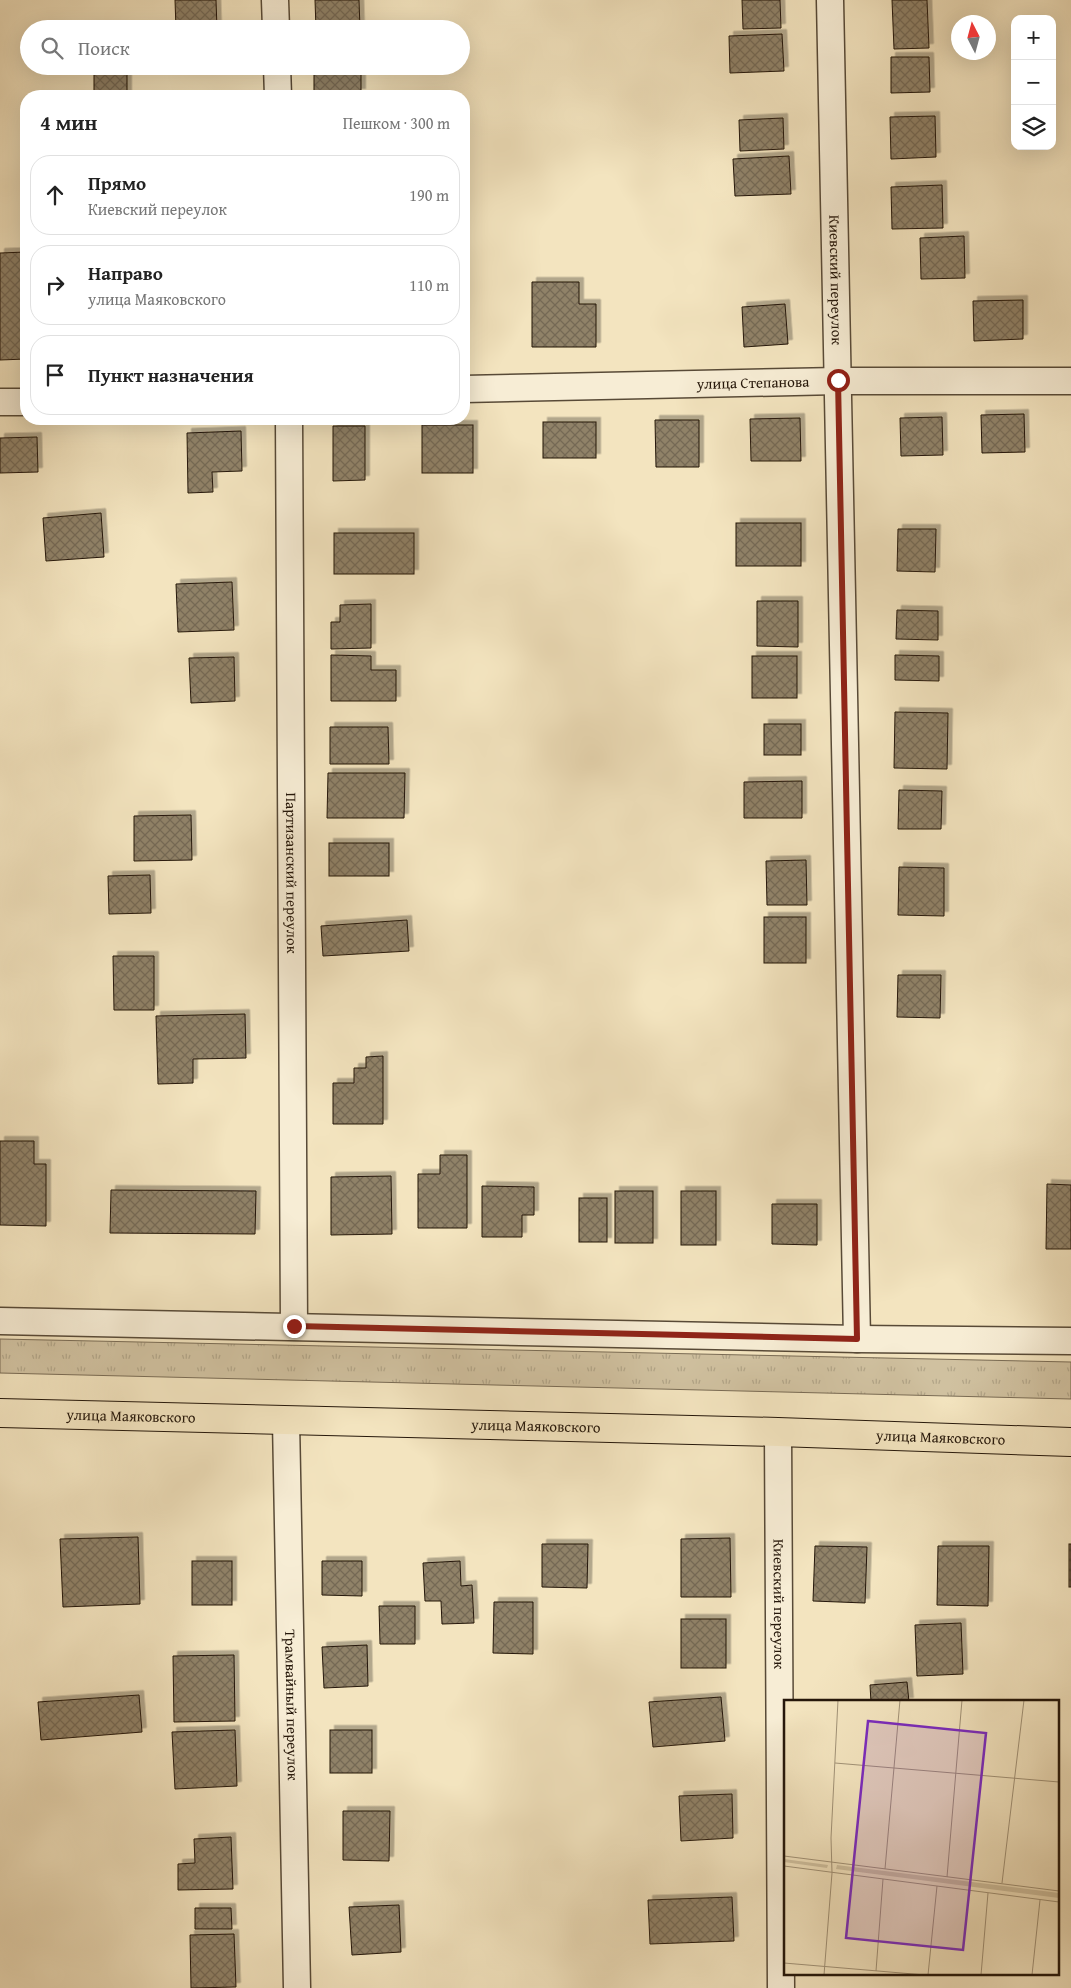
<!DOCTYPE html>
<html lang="ru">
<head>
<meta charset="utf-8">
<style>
  :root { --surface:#fff; --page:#f6f6f6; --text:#222; --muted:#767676; --line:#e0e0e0 }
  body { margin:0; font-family:"Gentium Book Plus",serif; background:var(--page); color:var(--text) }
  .controls { position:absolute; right:15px; top:15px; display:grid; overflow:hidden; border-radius:10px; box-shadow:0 5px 20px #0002 }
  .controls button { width:45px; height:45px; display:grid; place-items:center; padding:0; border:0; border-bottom:1px solid var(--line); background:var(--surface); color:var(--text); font:25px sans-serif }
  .compass { position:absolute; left:951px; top:15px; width:45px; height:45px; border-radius:50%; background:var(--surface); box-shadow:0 5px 20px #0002; rotate:354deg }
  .stop { position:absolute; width:15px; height:15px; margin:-11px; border:4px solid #8f2418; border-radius:50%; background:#fff }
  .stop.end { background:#8f2418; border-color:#fff; box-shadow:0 1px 5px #0008 }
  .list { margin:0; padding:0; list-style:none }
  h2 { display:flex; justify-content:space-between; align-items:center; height:65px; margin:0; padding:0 20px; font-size:21px }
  h2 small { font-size:16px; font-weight:400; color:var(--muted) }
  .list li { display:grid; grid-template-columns:32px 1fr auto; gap:15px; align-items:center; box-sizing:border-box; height:80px; margin:0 10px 10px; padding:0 10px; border:1px solid var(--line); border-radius:20px }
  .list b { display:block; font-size:19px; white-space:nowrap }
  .list p { margin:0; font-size:16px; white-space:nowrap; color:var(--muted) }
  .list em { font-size:16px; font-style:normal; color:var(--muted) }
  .icon { flex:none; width:28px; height:28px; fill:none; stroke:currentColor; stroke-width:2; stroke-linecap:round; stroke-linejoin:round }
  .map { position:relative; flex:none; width:1071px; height:1988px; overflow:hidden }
  .search { position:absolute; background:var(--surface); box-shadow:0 5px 20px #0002; left:20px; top:20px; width:450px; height:55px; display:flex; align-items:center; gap:12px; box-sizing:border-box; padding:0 18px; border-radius:28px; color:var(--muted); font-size:19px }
  .panel { position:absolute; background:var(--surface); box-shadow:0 5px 20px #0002; left:20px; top:90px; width:450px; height:335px; border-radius:20px }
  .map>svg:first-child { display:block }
  .grass { fill:url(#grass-tufts); stroke:#7a6c55 }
  .building { fill:url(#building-cross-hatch); stroke:#25170a; filter:url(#shadow) }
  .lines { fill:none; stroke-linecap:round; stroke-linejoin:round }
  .street-casing { stroke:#584a37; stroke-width:29 }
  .primary-casing { stroke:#25170a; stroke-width:30 }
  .street { stroke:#f7edd5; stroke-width:26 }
  .primary { stroke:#f3e4bf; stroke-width:28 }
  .route { stroke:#8f2418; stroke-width:6 }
  .labels { text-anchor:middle; stroke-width:4; stroke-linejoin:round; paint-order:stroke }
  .street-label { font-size:15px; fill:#25170a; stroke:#f7edd5 }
  .inset-road { fill:none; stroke:#a19277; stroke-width:1 }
  .view { fill:#7b2cbf; fill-opacity:0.15; stroke:#7b2cbf; stroke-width:2.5 }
  .inset-edge { fill:none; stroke:#25170a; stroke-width:2.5 }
</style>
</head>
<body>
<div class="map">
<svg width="1071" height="1988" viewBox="0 0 1071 1988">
  <defs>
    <pattern id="grass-tufts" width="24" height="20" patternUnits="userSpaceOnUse" patternTransform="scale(1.25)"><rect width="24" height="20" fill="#d0c1a0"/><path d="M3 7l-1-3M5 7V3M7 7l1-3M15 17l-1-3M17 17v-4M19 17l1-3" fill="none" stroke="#b2a588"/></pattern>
    <pattern id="building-cross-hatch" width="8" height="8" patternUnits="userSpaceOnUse" patternTransform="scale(1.25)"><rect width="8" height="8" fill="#908268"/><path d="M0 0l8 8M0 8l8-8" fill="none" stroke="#756954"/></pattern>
    <filter id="shadow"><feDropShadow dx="4.5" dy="-4.5" stdDeviation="0" flood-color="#0004"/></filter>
  </defs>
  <rect width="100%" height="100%" fill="#f3e4bf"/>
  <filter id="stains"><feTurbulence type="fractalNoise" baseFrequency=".004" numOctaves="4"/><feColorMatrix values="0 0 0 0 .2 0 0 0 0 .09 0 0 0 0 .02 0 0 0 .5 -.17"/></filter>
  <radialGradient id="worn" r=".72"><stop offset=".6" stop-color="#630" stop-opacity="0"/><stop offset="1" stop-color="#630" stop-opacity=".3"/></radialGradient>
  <path class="grass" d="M0 1339 1071 1362V1399L0 1373Z"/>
  <g class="building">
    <path d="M175 0H216L217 29H176Z"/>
    <path d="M315 0H359L360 29H316Z"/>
    <path d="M742 0H780L781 28 743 29Z"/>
    <path d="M892 0H927L929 48 894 49Z"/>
    <path d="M782 34 784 71 730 73 729 36Z"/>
    <path d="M891 57H929L930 92 891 93Z"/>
    <rect x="94" y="66" width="33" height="30"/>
    <rect x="314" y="66" width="47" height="27"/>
    <path d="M935 116 936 157 891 159 890 117Z"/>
    <path d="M783 118 784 149 740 151 739 120Z"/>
    <path d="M789 156 791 194 735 196 733 159Z"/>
    <path d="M942 185 943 228 892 229 891 187Z"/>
    <path d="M964 236 965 278 921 279 920 238Z"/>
    <path d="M26 252V359L0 360V253Z"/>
    <path d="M532 282H579V304H596V347H532Z"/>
    <path d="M1023 300V339L974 341 973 301Z"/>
    <path d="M785 304 788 344 744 347 742 307Z"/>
    <path d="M1024 414 1025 452 982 453 981 415Z"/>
    <path d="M942 417 943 455 901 456 900 418Z"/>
    <path d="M800 418 801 461H751L750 419Z"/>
    <path d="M655 420H699V467H656Z"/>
    <rect x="543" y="422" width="53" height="36"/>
    <rect x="422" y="425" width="51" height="48"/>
    <path d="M333 426H365V480L333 481Z"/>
    <path d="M241 431 242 471 212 472 213 492 188 493 187 433Z"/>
    <path d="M37 437 38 472 0 473V438Z"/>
    <path d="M101 513 104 557 46 561 43 518Z"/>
    <rect x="736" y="523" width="65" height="43"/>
    <path d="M898 529H936L935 572 897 571Z"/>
    <rect x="334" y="533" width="80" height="41"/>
    <path d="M232 582 234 630 178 632 176 584Z"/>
    <path d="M757 601H798V647L757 646Z"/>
    <path d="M371 604V648L331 649V622H340V605Z"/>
    <path d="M897 610 938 611V640L896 639Z"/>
    <path d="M331 655 371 656V670H396V701H331Z"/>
    <path d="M895 655 939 656V681L895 680Z"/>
    <rect x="752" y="656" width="45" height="42"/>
    <path d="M234 657 235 701 191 703 189 658Z"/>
    <path d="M895 712 948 713 947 769 894 768Z"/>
    <rect x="764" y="724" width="37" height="31"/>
    <path d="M330 727H388L389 764H330Z"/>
    <path d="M328 773H405L404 818H327Z"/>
    <path d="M802 781V818H744V782Z"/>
    <path d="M899 790 942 791 941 829H898Z"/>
    <path d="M191 815 192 860 134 861V816Z"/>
    <rect x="329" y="843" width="60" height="33"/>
    <path d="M806 860 807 905H767L766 861Z"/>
    <path d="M899 867 944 868V916L898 915Z"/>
    <path d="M150 875 151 913 109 914 108 876Z"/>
    <rect x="764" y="917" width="42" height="46"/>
    <path d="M407 920 409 951 323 956 321 926Z"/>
    <path d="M113 956H154V1010H114Z"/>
    <path d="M898 975H941L940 1018 897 1017Z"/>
    <path d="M245 1014 246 1058 193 1059V1083L158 1084 156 1016Z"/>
    <path d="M383 1056V1124H333V1083H354V1068H366V1057Z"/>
    <path d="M0 1141H34V1164H46V1226L0 1225Z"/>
    <path d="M440 1155H467V1228H418V1174H440Z"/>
    <path d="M391 1176 392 1234 331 1235V1177Z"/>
    <path d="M1047 1184 1071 1185V1249H1046Z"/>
    <path d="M482 1186 534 1187V1215H522V1237H482Z"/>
    <path d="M111 1190 256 1191 255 1234 110 1233Z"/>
    <rect x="615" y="1191" width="38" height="52"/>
    <rect x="681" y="1191" width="35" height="54"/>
    <rect x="579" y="1198" width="28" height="44"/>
    <path d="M772 1204H817V1245L772 1244Z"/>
    <path d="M138 1537 140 1604 63 1607 60 1539Z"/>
    <path d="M730 1538 731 1597H681V1539Z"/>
    <path d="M542 1544H588L587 1588 542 1587Z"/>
    <rect x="1069" y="1544" width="2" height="43"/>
    <path d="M815 1546 867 1547 865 1603 813 1601Z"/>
    <path d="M938 1546H989L988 1606 937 1605Z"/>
    <rect x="192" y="1561" width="40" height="44"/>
    <path d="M322 1561H362V1596L322 1595Z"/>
    <path d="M460 1561 461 1586 472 1585 474 1623 442 1624 441 1601H425L423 1563Z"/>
    <path d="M494 1602H533V1654L493 1653Z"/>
    <path d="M379 1606H415V1644H380Z"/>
    <rect x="681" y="1619" width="45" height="49"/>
    <path d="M961 1623 963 1674 917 1676 915 1625Z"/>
    <path d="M367 1645 368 1686 324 1688 322 1647Z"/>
    <path d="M234 1655 235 1721 174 1722 173 1656Z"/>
    <path d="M907 1682 909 1702H871L870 1685Z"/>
    <path d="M139 1695 142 1732 41 1740 38 1702Z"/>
    <path d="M721 1697 725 1741 653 1747 649 1702Z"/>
    <path d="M235 1730 237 1786 175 1789 172 1732Z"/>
    <rect x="330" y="1730" width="42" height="43"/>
    <path d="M732 1794 733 1838 681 1841 679 1796Z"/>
    <path d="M343 1811H390L389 1861 343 1860Z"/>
    <path d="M231 1837 233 1889 178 1890V1864L195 1863 194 1839Z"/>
    <path d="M732 1897 734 1941 650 1944 648 1900Z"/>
    <path d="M399 1905 401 1952 352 1955 349 1907Z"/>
    <path d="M195 1908H231L232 1929H195Z"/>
    <path d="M234 1934 236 1987 191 1988 190 1935Z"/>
  </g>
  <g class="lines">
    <g class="street-casing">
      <g id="street">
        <path d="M275 0 276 29"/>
        <path id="s1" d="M830 0 857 1339"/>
        <path d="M277 66 278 96"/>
        <path id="s2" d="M464 389 838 381H1071"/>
        <path d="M0 402H26"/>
        <path id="s3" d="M289 419 294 1326"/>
        <path d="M0 1321 857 1339 1071 1341"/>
        <path id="s4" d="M286 1421 297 1988"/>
        <path id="s5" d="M778 1432 781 1988"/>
      </g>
    </g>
    <g class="primary-casing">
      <g id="primary">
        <path id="s6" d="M0 1413 778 1432 1071 1442"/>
      </g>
    </g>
    <use href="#street" class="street"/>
    <use href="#primary" class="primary"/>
  </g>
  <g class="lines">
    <path class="route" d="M294 1326 857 1339 838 380"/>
  </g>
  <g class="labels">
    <g class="street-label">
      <text dy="5" stroke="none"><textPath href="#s1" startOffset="280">Киевский переулок</textPath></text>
      <text dy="5" stroke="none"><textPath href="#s2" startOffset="289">улица Степанова</textPath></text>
      <text dy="5" stroke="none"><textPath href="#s3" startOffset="454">Партизанский переулок</textPath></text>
      <text dy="5" stroke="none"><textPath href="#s6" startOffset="131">улица Маяковского</textPath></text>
      <text dy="5" stroke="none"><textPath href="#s6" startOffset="536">улица Маяковского</textPath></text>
      <text dy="5" stroke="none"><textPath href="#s6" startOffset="941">улица Маяковского</textPath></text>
      <text dy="5" stroke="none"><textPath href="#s5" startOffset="172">Киевский переулок</textPath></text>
      <text dy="5" stroke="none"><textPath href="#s4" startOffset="284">Трамвайный переулок</textPath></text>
    </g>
  </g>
  <g transform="translate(784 1700)">
    <rect width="275" height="275" fill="#f3e4bf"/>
    <path d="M0 159 44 165 43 168 0 162ZM53 165 275 193V198L52 169Z" fill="#d0c1a0"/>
    <path class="inset-road" d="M51 63 275 82M0 156 275 191M0 166 275 202M101 169 116 0M48 173 47 138 54 0M163 177 178 0M218 183 240 0M0 263 141 275M92 271 99 179M40 275 48 173M144 275 153 186M197 275 204 193M248 275 256 200"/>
    <path class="view" d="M84 21 202 33 179 250 62 238Z"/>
    <rect width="275" height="275" class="inset-edge"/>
  </g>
  <rect width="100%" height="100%" filter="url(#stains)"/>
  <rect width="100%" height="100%" fill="url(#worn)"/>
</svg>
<div class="controls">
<button>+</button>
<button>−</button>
<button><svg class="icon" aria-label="layers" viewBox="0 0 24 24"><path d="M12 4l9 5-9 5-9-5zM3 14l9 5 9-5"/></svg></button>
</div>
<svg class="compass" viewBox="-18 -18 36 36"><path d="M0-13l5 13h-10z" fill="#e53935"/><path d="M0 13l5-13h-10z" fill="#767676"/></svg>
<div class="stop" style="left:838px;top:380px"></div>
<div class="stop end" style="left:294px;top:1326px"></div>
<div class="search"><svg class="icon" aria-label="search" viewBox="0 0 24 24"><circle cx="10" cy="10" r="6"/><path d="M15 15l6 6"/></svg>Поиск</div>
<section class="panel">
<h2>4 мин<small>Пешком · 300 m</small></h2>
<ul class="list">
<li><svg class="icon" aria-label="ahead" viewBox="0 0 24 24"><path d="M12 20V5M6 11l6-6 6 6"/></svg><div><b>Прямо</b><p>Киевский переулок</p></div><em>190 m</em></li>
<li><svg class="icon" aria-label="right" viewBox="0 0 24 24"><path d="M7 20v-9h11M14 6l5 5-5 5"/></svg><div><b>Направо</b><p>улица Маяковского</p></div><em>110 m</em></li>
<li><svg class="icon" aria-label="arrive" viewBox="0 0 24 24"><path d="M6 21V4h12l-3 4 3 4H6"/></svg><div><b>Пункт назначения</b></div></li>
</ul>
</section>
</div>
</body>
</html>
